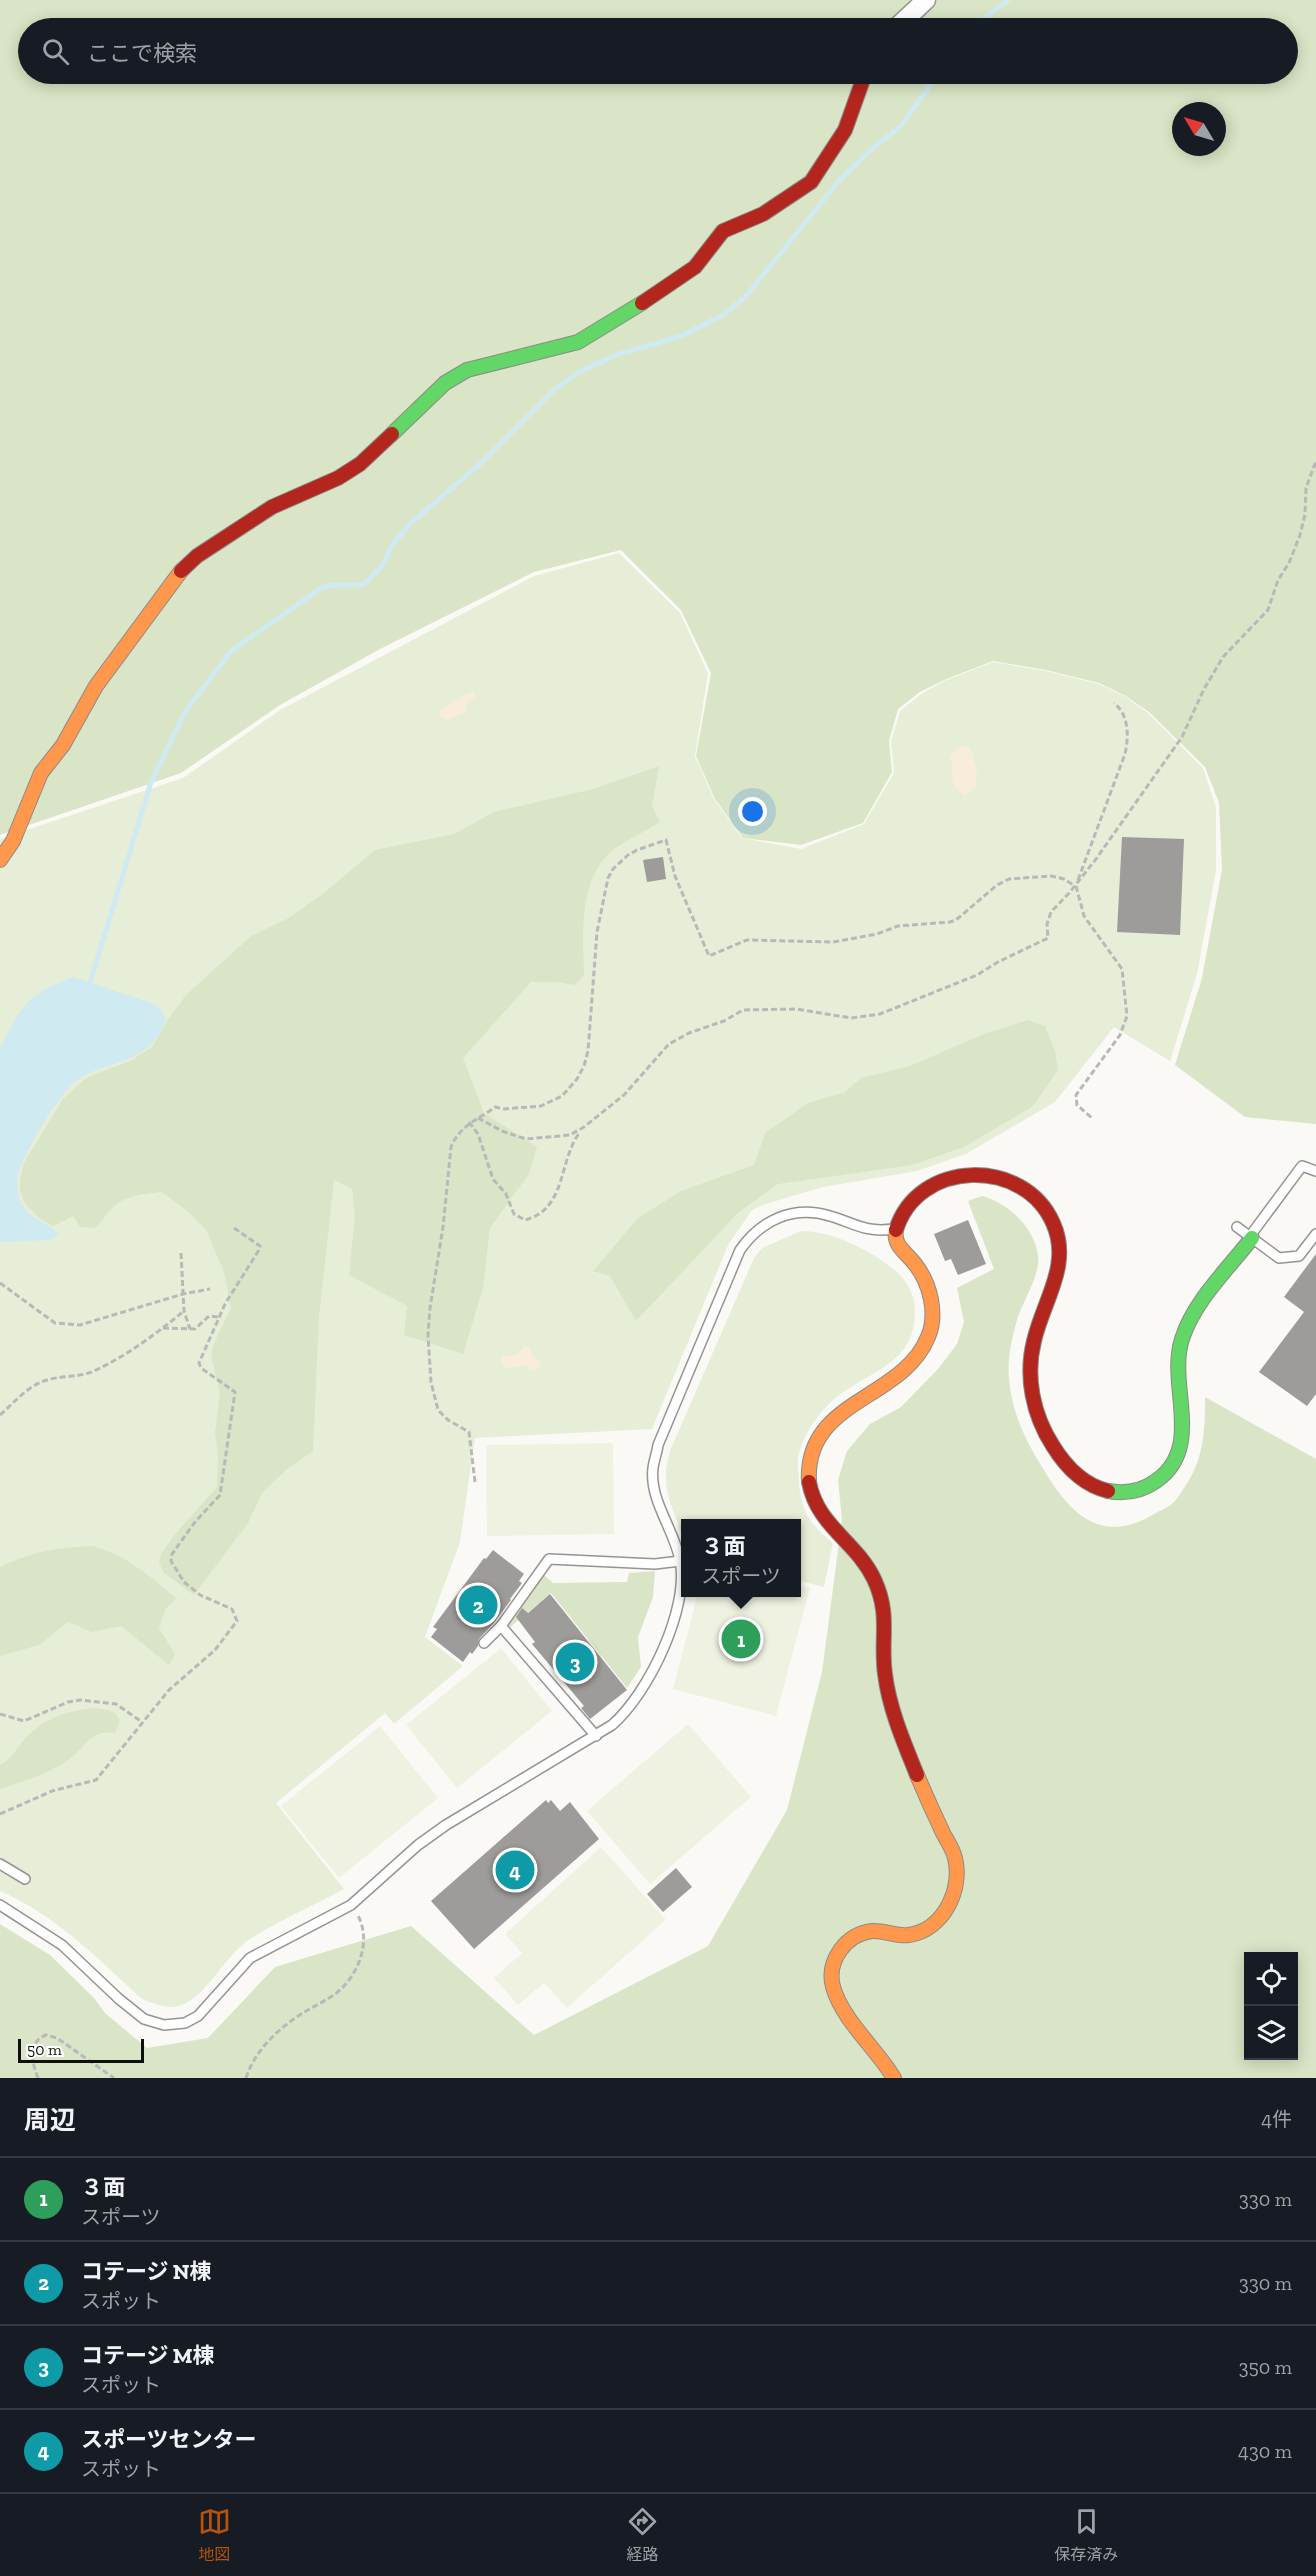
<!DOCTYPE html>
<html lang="ja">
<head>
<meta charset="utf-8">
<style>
  :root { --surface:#171b24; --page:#20242c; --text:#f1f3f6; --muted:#9ea1a6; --line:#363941; --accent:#b45309 }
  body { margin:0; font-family:"Zilla Slab","Noto Sans JP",serif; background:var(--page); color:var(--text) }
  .controls { position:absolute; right:18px; bottom:18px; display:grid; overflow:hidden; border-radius:0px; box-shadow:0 3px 15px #0003 }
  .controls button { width:54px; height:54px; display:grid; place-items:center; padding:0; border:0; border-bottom:2px solid var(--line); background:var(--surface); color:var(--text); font:30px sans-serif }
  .compass { position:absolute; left:1172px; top:102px; width:54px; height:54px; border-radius:50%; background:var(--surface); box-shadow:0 3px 15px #0003; rotate:308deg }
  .scale { position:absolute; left:18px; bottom:15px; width:126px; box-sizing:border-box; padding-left:6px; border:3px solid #0f0f0f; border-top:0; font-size:16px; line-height:21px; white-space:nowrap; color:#0f0f0f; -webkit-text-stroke:4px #fff; paint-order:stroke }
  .you { position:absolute; left:753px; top:812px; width:21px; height:21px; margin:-15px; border:4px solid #fff; border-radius:50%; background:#1a73e8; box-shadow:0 0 0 9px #1a73e833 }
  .badge { display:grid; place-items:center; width:39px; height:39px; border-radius:50%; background:var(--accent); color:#fff; font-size:20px; font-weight:700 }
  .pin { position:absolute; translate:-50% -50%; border:3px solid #fff; box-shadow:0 2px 6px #0006 }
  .popup { position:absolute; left:681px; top:1519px; width:120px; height:78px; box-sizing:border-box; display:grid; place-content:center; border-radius:0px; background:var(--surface); filter:drop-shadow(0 2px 4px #0005); font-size:20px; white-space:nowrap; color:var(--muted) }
  .popup b { font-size:22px; color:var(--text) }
  .popup::after { content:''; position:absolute; left:50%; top:100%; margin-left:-12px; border:12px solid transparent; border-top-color:var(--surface) }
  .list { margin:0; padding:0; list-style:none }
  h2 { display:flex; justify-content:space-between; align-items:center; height:78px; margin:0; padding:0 24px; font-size:26px }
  h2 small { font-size:20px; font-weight:400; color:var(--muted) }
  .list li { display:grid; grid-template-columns:39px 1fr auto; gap:18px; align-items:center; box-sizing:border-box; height:84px; padding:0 24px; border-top:2px solid var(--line) }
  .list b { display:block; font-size:22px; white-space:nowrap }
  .list p { margin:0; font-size:20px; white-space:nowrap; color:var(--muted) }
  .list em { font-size:20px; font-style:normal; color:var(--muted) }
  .icon { flex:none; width:33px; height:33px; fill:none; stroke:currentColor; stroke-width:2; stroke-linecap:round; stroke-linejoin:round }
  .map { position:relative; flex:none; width:1316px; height:2078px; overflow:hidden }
  .search { position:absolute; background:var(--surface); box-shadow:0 3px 15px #0003; left:18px; right:18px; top:18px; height:66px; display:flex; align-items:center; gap:15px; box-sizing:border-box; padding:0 21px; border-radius:33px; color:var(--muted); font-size:22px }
  .sheet { height:414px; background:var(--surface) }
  nav { display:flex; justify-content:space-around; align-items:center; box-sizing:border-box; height:84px; border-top:2px solid var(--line); background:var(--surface); font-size:16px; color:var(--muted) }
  nav a { display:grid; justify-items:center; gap:3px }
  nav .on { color:var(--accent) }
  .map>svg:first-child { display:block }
  .green { fill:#e7eed7 }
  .forest { fill:#d9e5c6; fill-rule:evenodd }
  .sand { fill:#f7edda }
  .pitch { fill:#f0f2e1 }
  .water { fill:#cfeaf1 }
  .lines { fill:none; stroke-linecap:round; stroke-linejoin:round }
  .stream { stroke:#cfeaf1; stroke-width:5 }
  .building { fill:#9e9c9a }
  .lane-casing { stroke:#959493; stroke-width:12 }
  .street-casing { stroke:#959493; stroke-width:21 }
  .fast-casing { stroke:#8b8b89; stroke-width:16 }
  .slow-casing { stroke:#8b8b89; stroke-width:16 }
  .jam-casing { stroke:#8b8b89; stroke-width:16 }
  .path { stroke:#b9b8b8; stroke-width:3; stroke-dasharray:6 3; stroke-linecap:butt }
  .lane { stroke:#fefefe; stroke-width:9 }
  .street { stroke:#fefefe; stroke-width:18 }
  .fast { stroke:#63d668; stroke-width:14 }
  .slow { stroke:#ff974d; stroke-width:14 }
  .jam { stroke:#b3261e; stroke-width:14 }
</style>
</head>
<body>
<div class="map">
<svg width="1316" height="2078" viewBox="0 0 1316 2078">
  <rect width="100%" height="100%" fill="#faf9f5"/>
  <g class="green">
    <path d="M619 553 680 613 708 673 695 756 714 799 742 838 801 849 864 824 894 773 891 741 900 711 921 694 944 681 993 662 1046 671 1099 684 1124 696 1148 713 1203 768 1216 807V871L1197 974 1170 1061 1114 1027 1055 1102 966 1154 917 1171 823 1187 766 1204 752 1210 728 1245 652 1429 475 1438 460 1542 425 1637 463 1666 394 1724 385 1713 276 1803 344 1889C313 1906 277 1921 247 1941 224 1958 207 1995 182 2005 170 2010 153 2004 142 1999 98 1959 56 1915 0 1891V839L183 778 280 710 534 576Z"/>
    <path d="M801 1231C832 1231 868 1249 892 1268 905 1277 915 1294 915 1310 916 1369 862 1371 828 1405 815 1417 800 1442 798 1460 797 1467 799 1475 799 1483 801 1511 811 1526 833 1543L824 1587 797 1580 796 1524H686L685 1545C675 1509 658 1490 670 1451L754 1258 762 1248Z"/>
  </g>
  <g class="forest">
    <path d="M0 0H1316V1124L1245 1117 1175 1065 1202 978 1222 869 1219 803 1205 767 1149 712 1124 695 1099 683 1046 670 993 661 944 680 920 692 898 709 889 741 892 772 863 823 801 845 743 838 715 799 696 756 711 673 681 610 621 550 534 572 380 649 280 705 181 773 0 835ZM28 28H1288V74H28ZM1181 111H1217V147H1181Z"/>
    <path d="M659 766 652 806 660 822C642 834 619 842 605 858 579 887 583 939 584 975L575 985 557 982H531L463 1058 484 1113 537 1147 529 1174 490 1228 483 1288 463 1354 404 1335 407 1306 349 1275 355 1216 352 1189 334 1180 319 1316 313 1451 286 1470 262 1493 248 1523 194 1595 164 1573 159 1563 161 1554 176 1533 217 1487 218 1457 215 1432 220 1393 211 1356 214 1343 231 1308 224 1272 206 1230 187 1211 162 1192C144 1194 125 1195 111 1209 105 1215 102 1222 95 1228L80 1227 73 1216 53 1226 39 1218 24 1202 20 1192V1179L24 1163 63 1099 86 1078 132 1060 152 1047 167 1021 186 995 251 936 287 919 324 893 375 850 454 834 494 812 593 789Z"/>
    <path d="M1028 1020 1045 1026 1055 1051 1058 1070 1033 1106 964 1147 912 1165 778 1184 739 1212 636 1321 610 1276 593 1271 638 1218 681 1191 754 1165 765 1133 808 1103 845 1092 861 1078 910 1066 984 1034Z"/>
    <path d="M982 1196C1008 1203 1034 1227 1038 1255 1041 1275 1022 1302 1017 1320 1012 1337 1007 1360 1009 1378 1011 1410 1025 1440 1042 1467 1068 1511 1099 1547 1154 1514 1160 1511 1168 1507 1173 1503 1177 1499 1181 1493 1184 1488 1204 1460 1205 1431 1205 1397L1316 1459V2078H0V1924L50 1955 94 1998 105 2013 147 2048 208 2038 275 1967 411 1926 534 2035 708 1946 787 1810 822 1672 842 1520 838 1480 847 1451 870 1424 901 1407 938 1369 957 1344 964 1322 957 1288 994 1269 968 1201ZM1248 1956H1294V2056H1248Z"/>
    <path d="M92 1546C126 1555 150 1576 176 1598L165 1610 159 1628 175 1654 169 1665 121 1626 92 1632 68 1622 39 1645 0 1656V1567C34 1551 55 1548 92 1546Z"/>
    <path d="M655 1571 653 1597 638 1637 641 1667 627 1688 551 1593 509 1628 506 1625 544 1575 553 1583 627 1582 629 1573Z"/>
    <path d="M95 1708 113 1711 120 1720 115 1733C89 1729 87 1747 69 1759 51 1773 22 1782 0 1789V1765C13 1758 14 1752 23 1741 43 1718 65 1711 95 1708Z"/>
  </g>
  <g class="sand">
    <path d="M475 692V697L466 703V712L447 720 440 716 439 711C452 705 462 693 475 692Z"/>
    <path d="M961 746 970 748 977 769 976 786 965 796C944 779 958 776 949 756Z"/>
    <path d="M525 1346 531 1349 532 1356 541 1361 538 1369 531 1370 524 1365 507 1369 502 1364V1356L516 1355Z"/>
  </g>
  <g class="pitch">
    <path d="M613 1443 614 1534 487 1536 486 1445Z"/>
    <path d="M797 1585 810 1588 776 1716 673 1689 698 1593 796 1592Z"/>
    <path d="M501 1648 552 1711 457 1788 406 1725Z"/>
    <path d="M688 1724 751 1797 650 1884 587 1811Z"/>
    <path d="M380 1726 438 1798 339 1878 281 1806Z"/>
    <path d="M601 1847 666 1920 567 2008 544 1983 518 2005 494 1978 522 1953 505 1934Z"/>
  </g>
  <path class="water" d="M73 977 154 1004 162 1010 166 1020C147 1069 110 1056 75 1082 58 1095 23 1155 18 1176 17 1184 18 1195 21 1203 29 1219 49 1222 59 1235L50 1240 0 1242V1047L18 1014 31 999 45 989Z"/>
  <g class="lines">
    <g class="stream">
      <path d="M972 28 1008 0"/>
      <path d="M90 983 151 782 185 712 231 651 323 587 333 585H363L382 566 392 545 411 523 481 463 554 390 579 372 616 355 681 336 723 315 745 297 839 181 874 147 901 126 938 74"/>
    </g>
  </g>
  <g class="building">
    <path d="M1122 837 1184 839 1180 935 1117 932Z"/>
    <path d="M663 857 666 879 647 882 643 860Z"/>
    <path d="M968 1220 986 1264 958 1275 951 1259 945 1261 934 1234Z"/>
    <path d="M1316 1254V1394L1307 1406 1259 1372 1304 1312 1284 1297Z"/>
    <path d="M493 1550 524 1574 519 1581 522 1583 510 1599 511 1600 494 1623 479 1639 478 1646 472 1654 470 1652 463 1662 431 1637 437 1629 433 1627 484 1558 486 1559Z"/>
    <path d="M550 1594 627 1690 590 1719 581 1708 584 1706 532 1644 535 1642 516 1617 522 1608 528 1613Z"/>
    <path d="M546 1800 548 1803 551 1800 560 1811 570 1802 599 1839 474 1949 431 1901Z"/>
    <path d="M676 1868 692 1887 663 1912 647 1894Z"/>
  </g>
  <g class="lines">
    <g class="lane-casing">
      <g id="lane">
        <path d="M1237 1227 1279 1258 1299 1256 1316 1234"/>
        <path d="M1250 1236 1302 1166 1316 1171"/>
        <path d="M501 1626 596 1736"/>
        <path d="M484 1643 501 1626 549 1559 655 1564 680 1561"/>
        <path d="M0 1864 25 1879"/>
        <path d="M0 1905 62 1945 119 1999 144 2019 164 2025 185 2023 198 2016 250 1958 351 1905 418 1845 446 1825 612 1725C648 1694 690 1608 680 1560 674 1529 649 1500 653 1468 654 1460 657 1453 658 1445L740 1250C761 1220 793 1205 830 1216 854 1223 865 1233 893 1229"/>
      </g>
    </g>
    <g class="street-casing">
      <path id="street" d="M896 28 926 0"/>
    </g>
    <g class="fast-casing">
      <g id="fast">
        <path d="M392 434 445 383 467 370 578 342 642 303"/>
        <path d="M1108 1491C1125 1494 1142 1491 1156 1481 1205 1447 1167 1385 1182 1339 1194 1301 1228 1269 1252 1238"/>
      </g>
    </g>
    <g class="slow-casing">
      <g id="slow">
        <path d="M0 860 13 841 41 773 63 745 96 686 181 571"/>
        <path d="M809 1482C804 1399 902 1401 928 1337 938 1314 930 1283 915 1264 906 1252 893 1246 896 1230"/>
        <path d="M894 2078C876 2048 843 2021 833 1987 826 1961 846 1934 872 1931 885 1930 896 1937 909 1935 943 1930 963 1890 955 1858 953 1849 947 1841 943 1833 934 1814 925 1794 917 1775"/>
      </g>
    </g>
    <g class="jam-casing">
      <g id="jam">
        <path d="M642 303 695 267 723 231 763 214 811 182 845 130 865 74"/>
        <path d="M181 571 197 556 272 507 338 478 360 464 392 434"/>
        <path d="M896 1230C918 1159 1024 1157 1053 1223 1072 1265 1043 1301 1034 1341 1025 1377 1033 1415 1053 1446 1066 1467 1083 1485 1108 1491"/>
        <path d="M809 1482C817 1526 856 1541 874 1579 891 1615 880 1639 885 1674 889 1708 904 1743 917 1775"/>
      </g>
    </g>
    <g class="path">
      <path d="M1078 880 1125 754C1129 736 1129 715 1114 703"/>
      <path d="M1076 886 1084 916 1122 969 1127 1016 1120 1035 1076 1095 1077 1105 1092 1118"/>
      <path d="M478 1118 502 1131 526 1139 570 1135 584 1127 624 1095 669 1044 689 1033 724 1021 743 1010 796 1009 851 1018 880 1014 977 975 998 962 1048 938 1047 924 1051 912 1070 892 1096 859 1182 737 1204 689 1223 657 1268 610 1278 580 1289 563 1300 535 1305 514 1306 488 1316 461"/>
      <path d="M469 1122 478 1134 493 1179 506 1194 514 1214 525 1220C567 1209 558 1161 580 1132"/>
      <path d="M181 1253 184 1311 190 1329"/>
      <path d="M0 1283 55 1323 80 1325 183 1294 210 1289"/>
      <path d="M163 1328 195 1329 209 1316 219 1317"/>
      <path d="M0 1415C15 1402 27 1386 47 1380 64 1375 80 1378 96 1370 128 1355 157 1333 184 1311"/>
      <path d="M475 1482 469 1432 448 1420 438 1410 431 1382 428 1335 430 1308 443 1227 451 1147C460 1125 478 1120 495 1107L504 1109 541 1106 562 1096 577 1079 584 1066 588 1051 597 932 608 878 613 869 628 855 637 850 666 840 675 876 709 956 747 940 833 942 877 934 898 926 950 922 956 920 997 885 1009 879 1051 876 1064 879 1075 886"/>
      <path d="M0 1714 24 1721 68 1702 80 1700 116 1704 142 1722"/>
      <path d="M0 1814 52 1791 96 1780 169 1690 215 1650 237 1621 232 1609 200 1595 184 1582 171 1561 172 1554 195 1522 220 1495 235 1392 201 1368 199 1363 225 1304 259 1250 260 1246 234 1228"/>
      <path d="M38 2078C32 2063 27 2042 46 2035L57 2038 114 2078"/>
      <path d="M246 2078C254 2054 271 2036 291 2021 304 2011 320 2004 334 1995 358 1977 373 1941 357 1914"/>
    </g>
    <use href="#lane" class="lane"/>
    <use href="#street" class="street"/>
    <use href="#fast" class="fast"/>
    <use href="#slow" class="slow"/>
    <use href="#jam" class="jam"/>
  </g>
</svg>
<div class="controls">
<button><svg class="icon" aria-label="locate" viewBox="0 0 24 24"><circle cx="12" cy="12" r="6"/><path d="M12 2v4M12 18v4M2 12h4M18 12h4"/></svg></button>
<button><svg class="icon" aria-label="layers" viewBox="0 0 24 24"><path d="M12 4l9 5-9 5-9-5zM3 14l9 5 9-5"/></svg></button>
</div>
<svg class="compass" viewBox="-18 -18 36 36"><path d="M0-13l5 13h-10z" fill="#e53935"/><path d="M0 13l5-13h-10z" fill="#9ea1a6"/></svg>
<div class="scale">50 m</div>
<div class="you"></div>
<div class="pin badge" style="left:741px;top:1639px;background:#2e9e5b">1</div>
<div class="popup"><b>３面</b>スポーツ</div>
<div class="pin badge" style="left:478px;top:1605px;background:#0f9aa8">2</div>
<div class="pin badge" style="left:575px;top:1662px;background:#0f9aa8">3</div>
<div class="pin badge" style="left:515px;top:1870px;background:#0f9aa8">4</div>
<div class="search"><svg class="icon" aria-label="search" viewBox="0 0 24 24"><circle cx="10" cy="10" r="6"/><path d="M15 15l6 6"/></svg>ここで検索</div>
</div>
<section class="sheet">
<h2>周辺<small>4件</small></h2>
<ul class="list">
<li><span class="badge" style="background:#2e9e5b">1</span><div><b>３面</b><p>スポーツ</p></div><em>330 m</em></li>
<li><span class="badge" style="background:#0f9aa8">2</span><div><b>コテージ N棟</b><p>スポット</p></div><em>330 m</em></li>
<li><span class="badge" style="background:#0f9aa8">3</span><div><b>コテージ M棟</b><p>スポット</p></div><em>350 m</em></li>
<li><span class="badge" style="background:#0f9aa8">4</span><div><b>スポーツセンター</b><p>スポット</p></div><em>430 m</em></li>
</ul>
</section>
<nav>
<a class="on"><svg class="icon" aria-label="map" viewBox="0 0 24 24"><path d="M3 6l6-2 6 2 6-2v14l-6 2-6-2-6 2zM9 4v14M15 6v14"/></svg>地図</a>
<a><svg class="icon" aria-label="directions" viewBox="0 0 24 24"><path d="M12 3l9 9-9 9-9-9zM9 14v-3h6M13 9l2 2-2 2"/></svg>経路</a>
<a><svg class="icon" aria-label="saved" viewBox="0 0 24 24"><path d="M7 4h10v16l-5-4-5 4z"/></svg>保存済み</a>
</nav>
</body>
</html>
